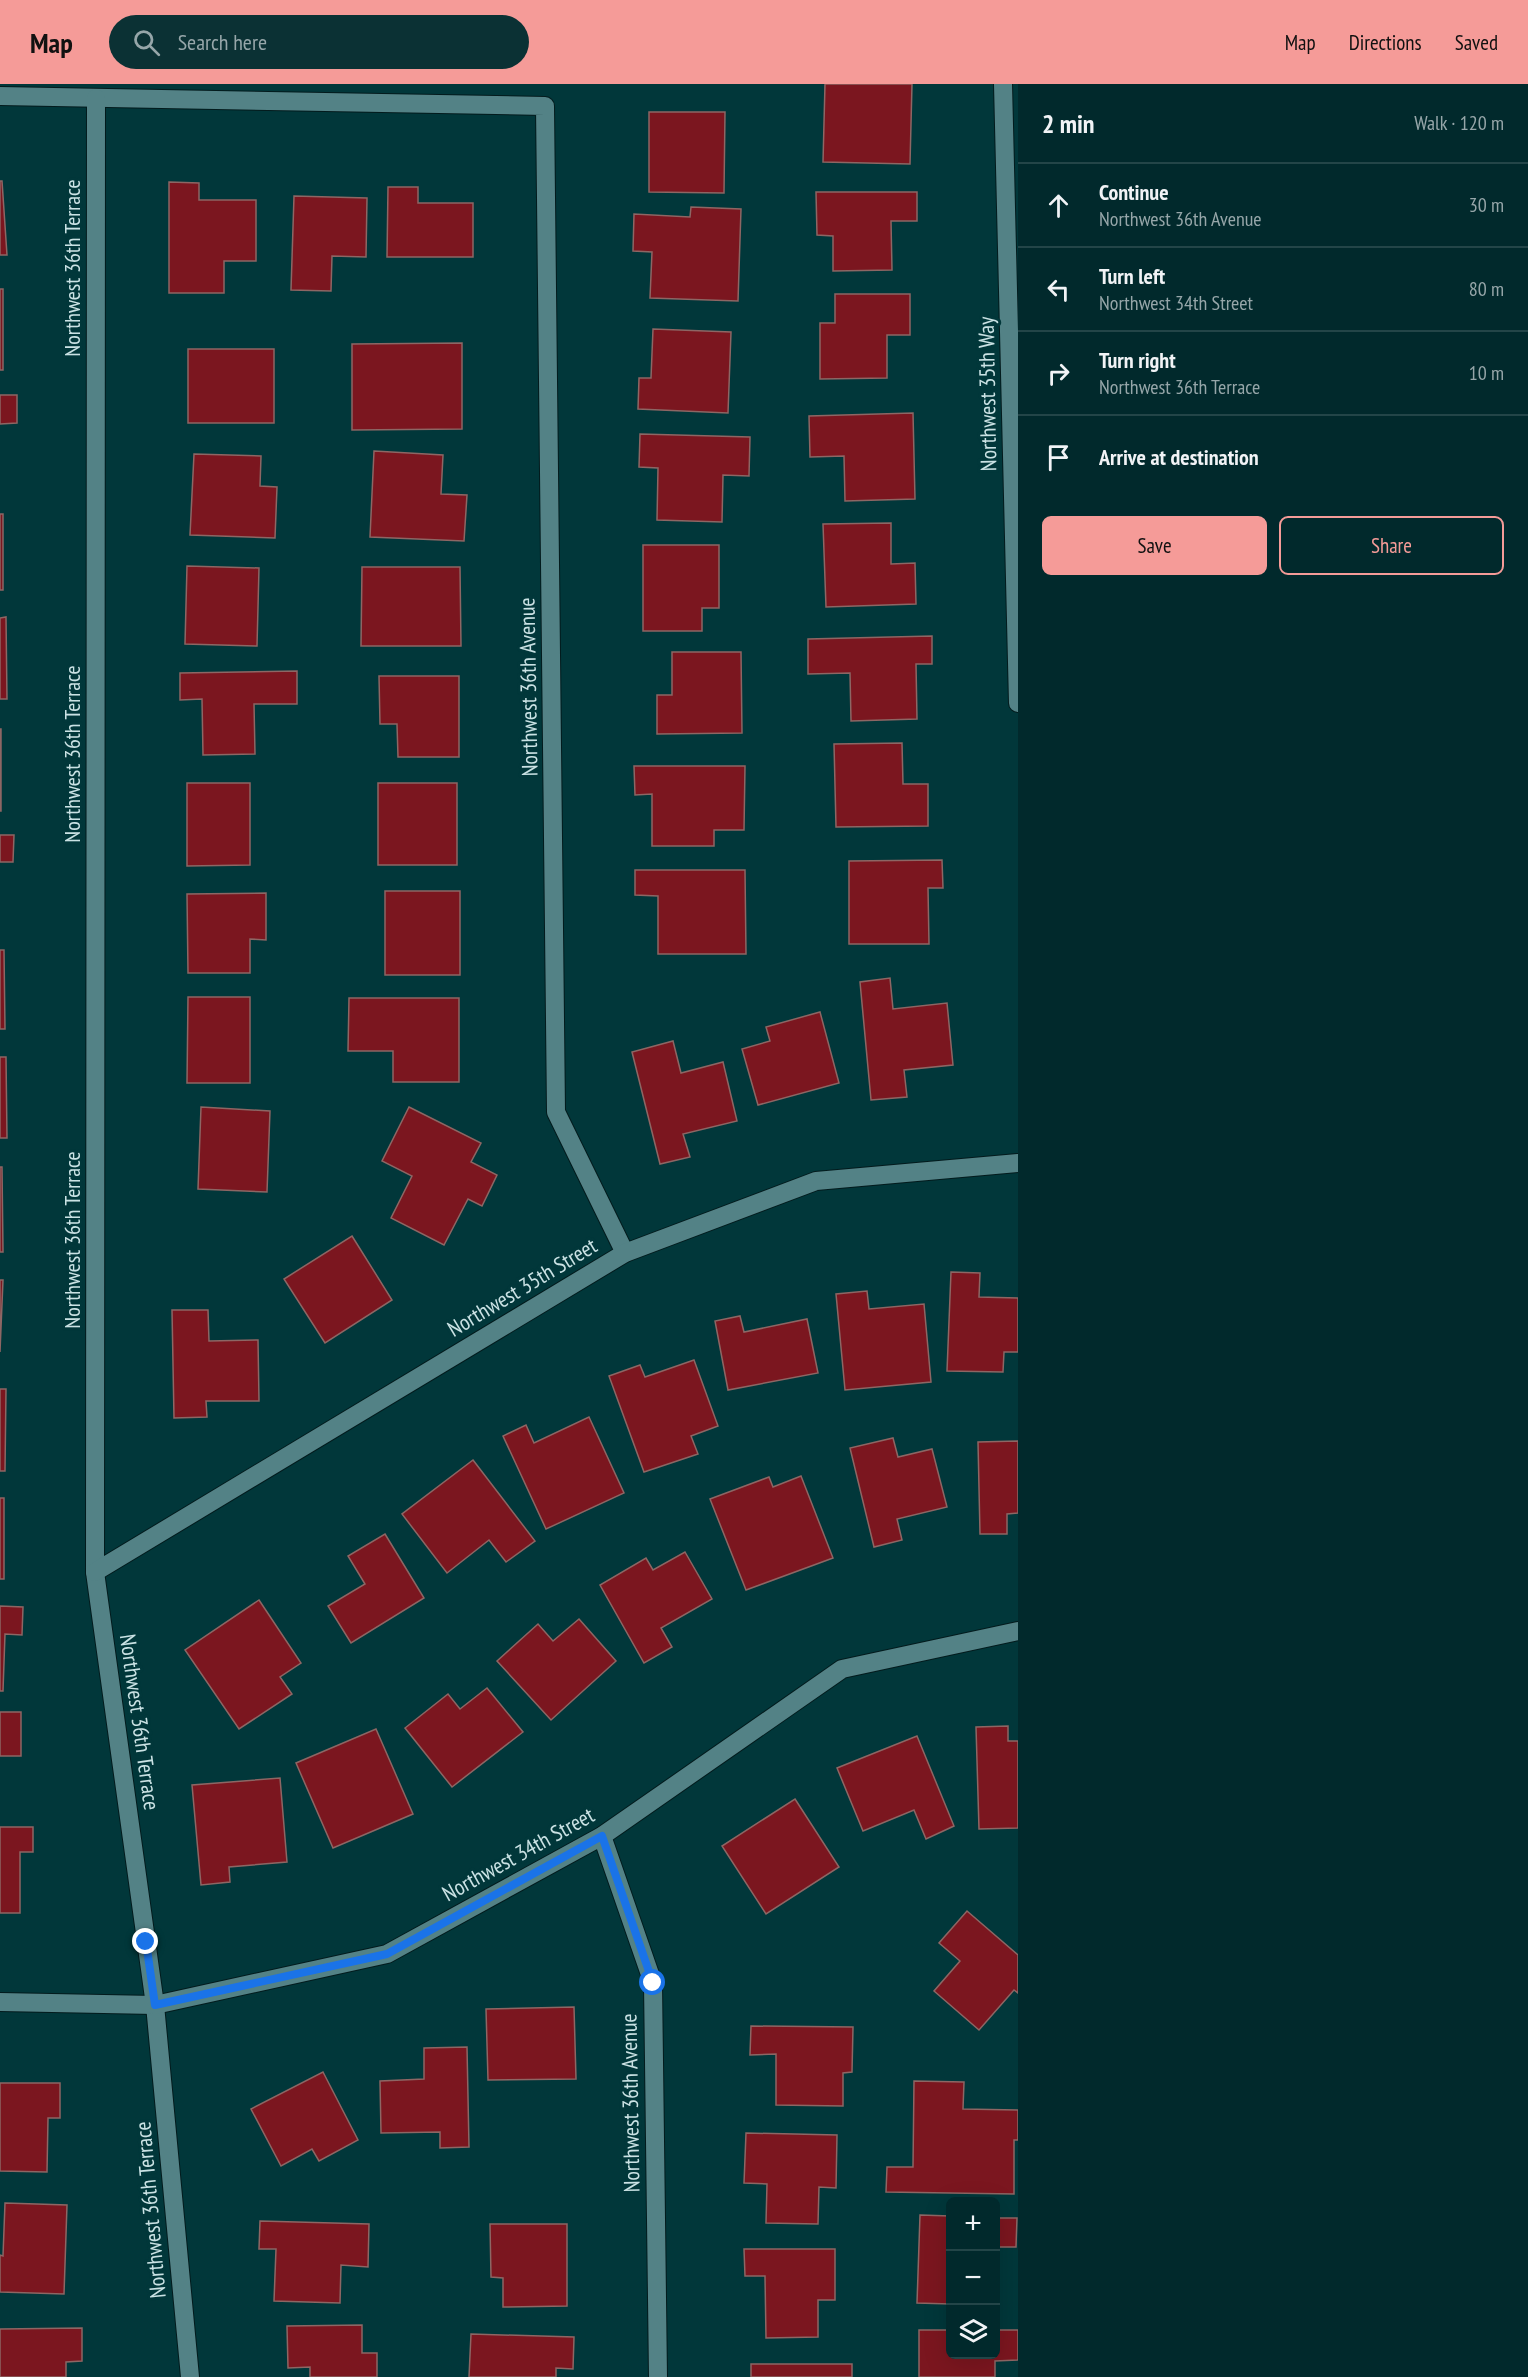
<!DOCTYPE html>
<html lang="en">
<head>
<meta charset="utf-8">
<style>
  :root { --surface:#01292c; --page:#0b3134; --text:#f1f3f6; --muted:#96a6a9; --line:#234548; --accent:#f59b98 }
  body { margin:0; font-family:"PT Sans Narrow",sans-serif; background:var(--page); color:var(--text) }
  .controls { position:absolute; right:18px; bottom:18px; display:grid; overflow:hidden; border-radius:9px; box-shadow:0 6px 24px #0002 }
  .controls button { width:54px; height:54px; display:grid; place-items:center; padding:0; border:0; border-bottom:2px solid var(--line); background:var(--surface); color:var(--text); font:30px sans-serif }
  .stop { position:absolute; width:18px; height:18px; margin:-14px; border:4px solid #1a73e8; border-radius:50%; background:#fff }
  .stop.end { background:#1a73e8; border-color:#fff; box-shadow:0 2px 6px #0008 }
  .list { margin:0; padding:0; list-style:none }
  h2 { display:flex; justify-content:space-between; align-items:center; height:78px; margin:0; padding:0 24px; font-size:26px }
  h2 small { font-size:20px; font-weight:400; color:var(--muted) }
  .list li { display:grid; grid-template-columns:39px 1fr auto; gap:18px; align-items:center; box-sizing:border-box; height:84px; padding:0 24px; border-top:2px solid var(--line) }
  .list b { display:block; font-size:22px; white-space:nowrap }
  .list p { margin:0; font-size:20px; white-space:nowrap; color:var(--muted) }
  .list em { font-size:20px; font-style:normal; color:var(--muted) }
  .actions { display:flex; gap:12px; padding:18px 24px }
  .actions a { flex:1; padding:14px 0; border:2px solid var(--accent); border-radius:9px; text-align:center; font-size:21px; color:var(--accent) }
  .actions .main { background:var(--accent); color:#111 }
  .icon { flex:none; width:33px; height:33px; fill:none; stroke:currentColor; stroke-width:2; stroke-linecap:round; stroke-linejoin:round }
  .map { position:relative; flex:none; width:1018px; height:2293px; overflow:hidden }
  header { display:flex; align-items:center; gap:36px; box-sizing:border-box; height:84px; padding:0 30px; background:var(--accent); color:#111 }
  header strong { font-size:28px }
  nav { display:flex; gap:33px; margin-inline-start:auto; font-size:21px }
  .search { width:420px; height:54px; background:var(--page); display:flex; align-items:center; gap:15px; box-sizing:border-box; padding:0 21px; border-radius:33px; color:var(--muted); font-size:22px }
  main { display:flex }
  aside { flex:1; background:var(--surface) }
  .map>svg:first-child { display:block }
  .building { fill:#7b161f; stroke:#8d6664; stroke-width:1.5 }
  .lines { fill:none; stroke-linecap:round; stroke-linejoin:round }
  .minor-casing { stroke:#031b1d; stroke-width:20 }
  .minor { stroke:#538286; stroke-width:18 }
  .route { stroke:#1a73e8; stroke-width:8 }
  .labels { text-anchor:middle; stroke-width:6; stroke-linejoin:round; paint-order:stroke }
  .street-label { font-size:22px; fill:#cae2e4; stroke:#01373a }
</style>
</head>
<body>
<header>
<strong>Map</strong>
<div class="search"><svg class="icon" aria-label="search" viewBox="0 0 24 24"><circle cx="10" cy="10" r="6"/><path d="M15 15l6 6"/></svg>Search here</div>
<nav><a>Map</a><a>Directions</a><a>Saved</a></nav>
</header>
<main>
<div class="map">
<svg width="1018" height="2293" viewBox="0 0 1018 2293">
  <rect width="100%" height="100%" fill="#01373a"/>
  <g class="building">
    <path d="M825 0H912L910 80 823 78Z"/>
    <path d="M649 28H725L724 109 649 108Z"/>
    <path d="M0 97H2L7 171H0Z"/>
    <path d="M169 98 199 99V116H256V177H224V209H169Z"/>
    <path d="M388 103H418V119H473V173H387Z"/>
    <path d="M816 108H917V137H891L892 186 833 187V152L817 151Z"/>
    <path d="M294 112 367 114 366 173 332 172 331 207 291 206Z"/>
    <path d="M691 123 741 125 738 217 650 214 652 168 633 167 634 130 690 133Z"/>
    <rect x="0" y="205" width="3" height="81"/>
    <path d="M835 210H910V251H887V294L820 295V239H835Z"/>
    <path d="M653 245 731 248 728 329 638 325 639 294H651Z"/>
    <path d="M462 259V345L352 346V260Z"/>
    <rect x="188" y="265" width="86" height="74"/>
    <path d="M0 311H17V339L0 340Z"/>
    <path d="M913 329 915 415 845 417 844 372 810 373 809 332Z"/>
    <path d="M640 350 750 353 749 392 723 391 722 438 657 436 658 384 639 383Z"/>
    <path d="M374 367 443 371 441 410 467 411 464 457 370 453Z"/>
    <path d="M194 370 261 372 260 402 277 403 275 454 190 451Z"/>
    <rect x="0" y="430" width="3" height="76"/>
    <path d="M891 439V480L915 479 916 520 826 523 823 440Z"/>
    <path d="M643 461H719V524H702V547H643Z"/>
    <path d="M187 482 259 484 257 562 185 560Z"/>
    <path d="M362 483H460L461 562H361Z"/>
    <path d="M6 533 7 615H0V534Z"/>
    <path d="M932 552V580H916L917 635 851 637 850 589 808 590V555Z"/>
    <path d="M672 568H741L742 649 657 650V611H672Z"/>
    <path d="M297 587V620H254L255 670 203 671 202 615 180 616V589Z"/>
    <path d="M379 592H459V673H398L397 640H380Z"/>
    <rect x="0" y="645" width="1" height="82"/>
    <path d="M902 659 903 700H928V742L836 743 834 660Z"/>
    <path d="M634 682H745L744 746H714V762H652V710L635 711Z"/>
    <path d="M187 699H250V781L187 782Z"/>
    <rect x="378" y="699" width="79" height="82"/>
    <path d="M0 751H14L13 778H0Z"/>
    <path d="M942 776 943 804H928L929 860H849V777Z"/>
    <path d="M635 786H745L746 870H658V812L635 811Z"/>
    <rect x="385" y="807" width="75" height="84"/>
    <path d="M266 809V856L250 855V889H188L187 810Z"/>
    <path d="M0 866H4L5 945H0Z"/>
    <path d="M890 894 893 925 947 919 953 981 904 986 907 1013 871 1016 860 898Z"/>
    <path d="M188 913H250V999H187Z"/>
    <path d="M349 914H459V998H393V967H348Z"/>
    <path d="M820 928 839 999 758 1021 742 965 770 957 766 943Z"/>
    <path d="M673 957 681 989 723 978 737 1037 683 1050 690 1073 660 1080 632 968Z"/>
    <path d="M0 973H6L7 1054H0Z"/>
    <path d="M201 1023 270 1027 267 1108 198 1105Z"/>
    <path d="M409 1023 481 1059 471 1078 497 1091 482 1122 468 1115 444 1161 391 1134 412 1092 382 1077Z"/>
    <path d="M0 1083H2L3 1168H0Z"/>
    <path d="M352 1152 392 1216 325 1259 284 1195Z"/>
    <path d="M951 1188 980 1189 979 1213 1018 1214V1268H1004L1003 1288 947 1287Z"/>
    <path d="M0 1196H3L0 1268Z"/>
    <path d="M867 1207 869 1225 924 1220 931 1298 845 1306 836 1210Z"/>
    <path d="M172 1226H208L209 1257 258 1256 259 1317H206L207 1333 174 1334Z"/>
    <path d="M740 1232 744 1248 807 1235 818 1289 728 1306 715 1237Z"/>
    <path d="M694 1276 718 1342 691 1352 698 1370 644 1388 609 1292 640 1281 645 1293Z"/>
    <path d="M0 1305H6L5 1387H0Z"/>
    <path d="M589 1333 624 1409 546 1445 503 1352 526 1341 534 1359Z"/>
    <path d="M893 1354 898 1373 932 1365 947 1423 897 1435 902 1456 874 1463 850 1364Z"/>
    <path d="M1018 1357V1429L1007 1430V1450H980L978 1358Z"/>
    <path d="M473 1376 535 1457 506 1478 489 1456 447 1489 402 1430Z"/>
    <path d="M801 1392 833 1474 746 1506 710 1415 769 1393 773 1403Z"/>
    <rect x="0" y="1414" width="4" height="81"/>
    <path d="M385 1450 424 1514 351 1559 328 1522 365 1500 348 1472Z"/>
    <path d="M685 1468 712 1515 661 1544 672 1563 644 1579 600 1501 646 1474 653 1486Z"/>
    <path d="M259 1516 301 1579 280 1593 292 1610 239 1645 185 1566Z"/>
    <path d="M0 1522 23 1523 22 1551 5 1550 3 1607H0Z"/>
    <path d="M579 1535 616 1577 551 1636 497 1577 538 1540 553 1557Z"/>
    <path d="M487 1604 523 1648 452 1703 405 1644 448 1610 460 1625Z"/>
    <rect x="0" y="1628" width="21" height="44"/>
    <path d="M1008 1642V1657H1018V1744L979 1745 976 1643Z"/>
    <path d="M376 1645 413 1730 333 1764 296 1679Z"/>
    <path d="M917 1652 954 1742 926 1755 914 1726 863 1747 837 1684Z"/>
    <path d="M280 1694 287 1778 229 1783 230 1798 201 1801 192 1701Z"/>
    <path d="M795 1715 839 1783 766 1830 722 1762Z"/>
    <path d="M0 1743H33V1768H20V1829H0Z"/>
    <path d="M967 1827 1018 1871V1909L1014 1906 979 1946 934 1907 960 1877 939 1859Z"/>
    <path d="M574 1923 576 1995 488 1996 486 1925Z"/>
    <path d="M751 1942 853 1943 852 1988 843 1989V2022L776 2021V1970L750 1971Z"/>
    <path d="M467 1963 469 2063 440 2064V2048L381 2049 380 1997 424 1995V1964Z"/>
    <path d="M323 1988 358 2056 319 2077 312 2065 281 2082 251 2025Z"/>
    <path d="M914 1997 964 1998 963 2025 1018 2026V2056H1014V2110L886 2108 887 2083H913Z"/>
    <path d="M0 1999H60V2034H48L47 2088 0 2087Z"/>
    <path d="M746 2049 837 2051 836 2104 819 2103 818 2140 766 2139 767 2100 744 2099Z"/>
    <path d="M5 2119 67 2121 64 2210 0 2208V2171L3 2172Z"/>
    <path d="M920 2131 950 2132V2220L917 2219Z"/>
    <path d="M996 2134H1017L1016 2163H996Z"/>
    <path d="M260 2137 369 2140 368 2183 341 2181 340 2219 274 2217 276 2165H259Z"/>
    <path d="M490 2140H567V2222L503 2223V2194L491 2193Z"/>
    <path d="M744 2165H835V2216H818V2253L766 2254 765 2192H745Z"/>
    <path d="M362 2241V2269H377V2293H310V2283L288 2284 287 2242Z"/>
    <path d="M82 2244V2277L66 2278V2293H0V2245Z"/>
    <path d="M919 2246H950V2270H996V2246H1018V2276L995 2277V2293H919Z"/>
    <path d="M471 2250 574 2253 573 2285 556 2284V2293H469Z"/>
    <rect x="751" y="2280" width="101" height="13"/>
  </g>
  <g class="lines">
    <g class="minor-casing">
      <g id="minor">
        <path d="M1003 0 1018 619"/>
        <path d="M0 12 545 22 556 1028 625 1169"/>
        <path d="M96 14 95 1488 155 1921 190 2293"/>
        <path d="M95 1488 625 1169 816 1097 1018 1079"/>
        <path d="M602 1752 653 1899 658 2293"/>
        <path d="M0 1918 155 1921 387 1870 602 1752 842 1585 1018 1547"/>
      </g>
    </g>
    <use href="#minor" class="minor"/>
  </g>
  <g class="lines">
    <path class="route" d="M146 1858 155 1921 387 1870 602 1752 653 1899"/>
  </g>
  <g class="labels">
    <g class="street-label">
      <text transform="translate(72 184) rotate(-90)" y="8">Northwest 36th Terrace</text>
      <text transform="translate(987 310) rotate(-91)" y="8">Northwest 35th Way</text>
      <text transform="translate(528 603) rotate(-91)" y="8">Northwest 36th Avenue</text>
      <text transform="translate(72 670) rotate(-90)" y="8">Northwest 36th Terrace</text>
      <text transform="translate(72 1156) rotate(-90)" y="8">Northwest 36th Terrace</text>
      <text transform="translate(522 1203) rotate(-31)" y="8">Northwest 35th Street</text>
      <text transform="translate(140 1638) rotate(82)" y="8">Northwest 36th Terrace</text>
      <text transform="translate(518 1770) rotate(-29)" y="8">Northwest 34th Street</text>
      <text transform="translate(630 2019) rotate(-91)" y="8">Northwest 36th Avenue</text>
      <text transform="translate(150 2126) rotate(-95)" y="8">Northwest 36th Terrace</text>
    </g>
  </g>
</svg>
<div class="controls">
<button>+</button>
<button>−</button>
<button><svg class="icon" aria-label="layers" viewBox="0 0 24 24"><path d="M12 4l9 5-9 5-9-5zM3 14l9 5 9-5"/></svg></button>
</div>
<div class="stop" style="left:653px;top:1899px"></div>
<div class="stop end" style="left:146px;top:1858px"></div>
</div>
<aside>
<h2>2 min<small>Walk · 120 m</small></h2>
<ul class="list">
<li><svg class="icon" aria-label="ahead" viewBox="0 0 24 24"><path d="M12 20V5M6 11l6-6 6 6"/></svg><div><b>Continue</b><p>Northwest 36th Avenue</p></div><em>30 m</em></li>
<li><svg class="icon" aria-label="left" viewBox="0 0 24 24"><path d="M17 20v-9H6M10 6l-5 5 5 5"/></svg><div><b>Turn left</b><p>Northwest 34th Street</p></div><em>80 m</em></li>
<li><svg class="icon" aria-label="right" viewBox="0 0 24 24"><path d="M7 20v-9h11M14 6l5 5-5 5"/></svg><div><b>Turn right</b><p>Northwest 36th Terrace</p></div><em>10 m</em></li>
<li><svg class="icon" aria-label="arrive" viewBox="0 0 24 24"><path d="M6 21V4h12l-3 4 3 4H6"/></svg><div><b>Arrive at destination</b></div></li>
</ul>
<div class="actions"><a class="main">Save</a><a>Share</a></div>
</aside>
</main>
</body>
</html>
